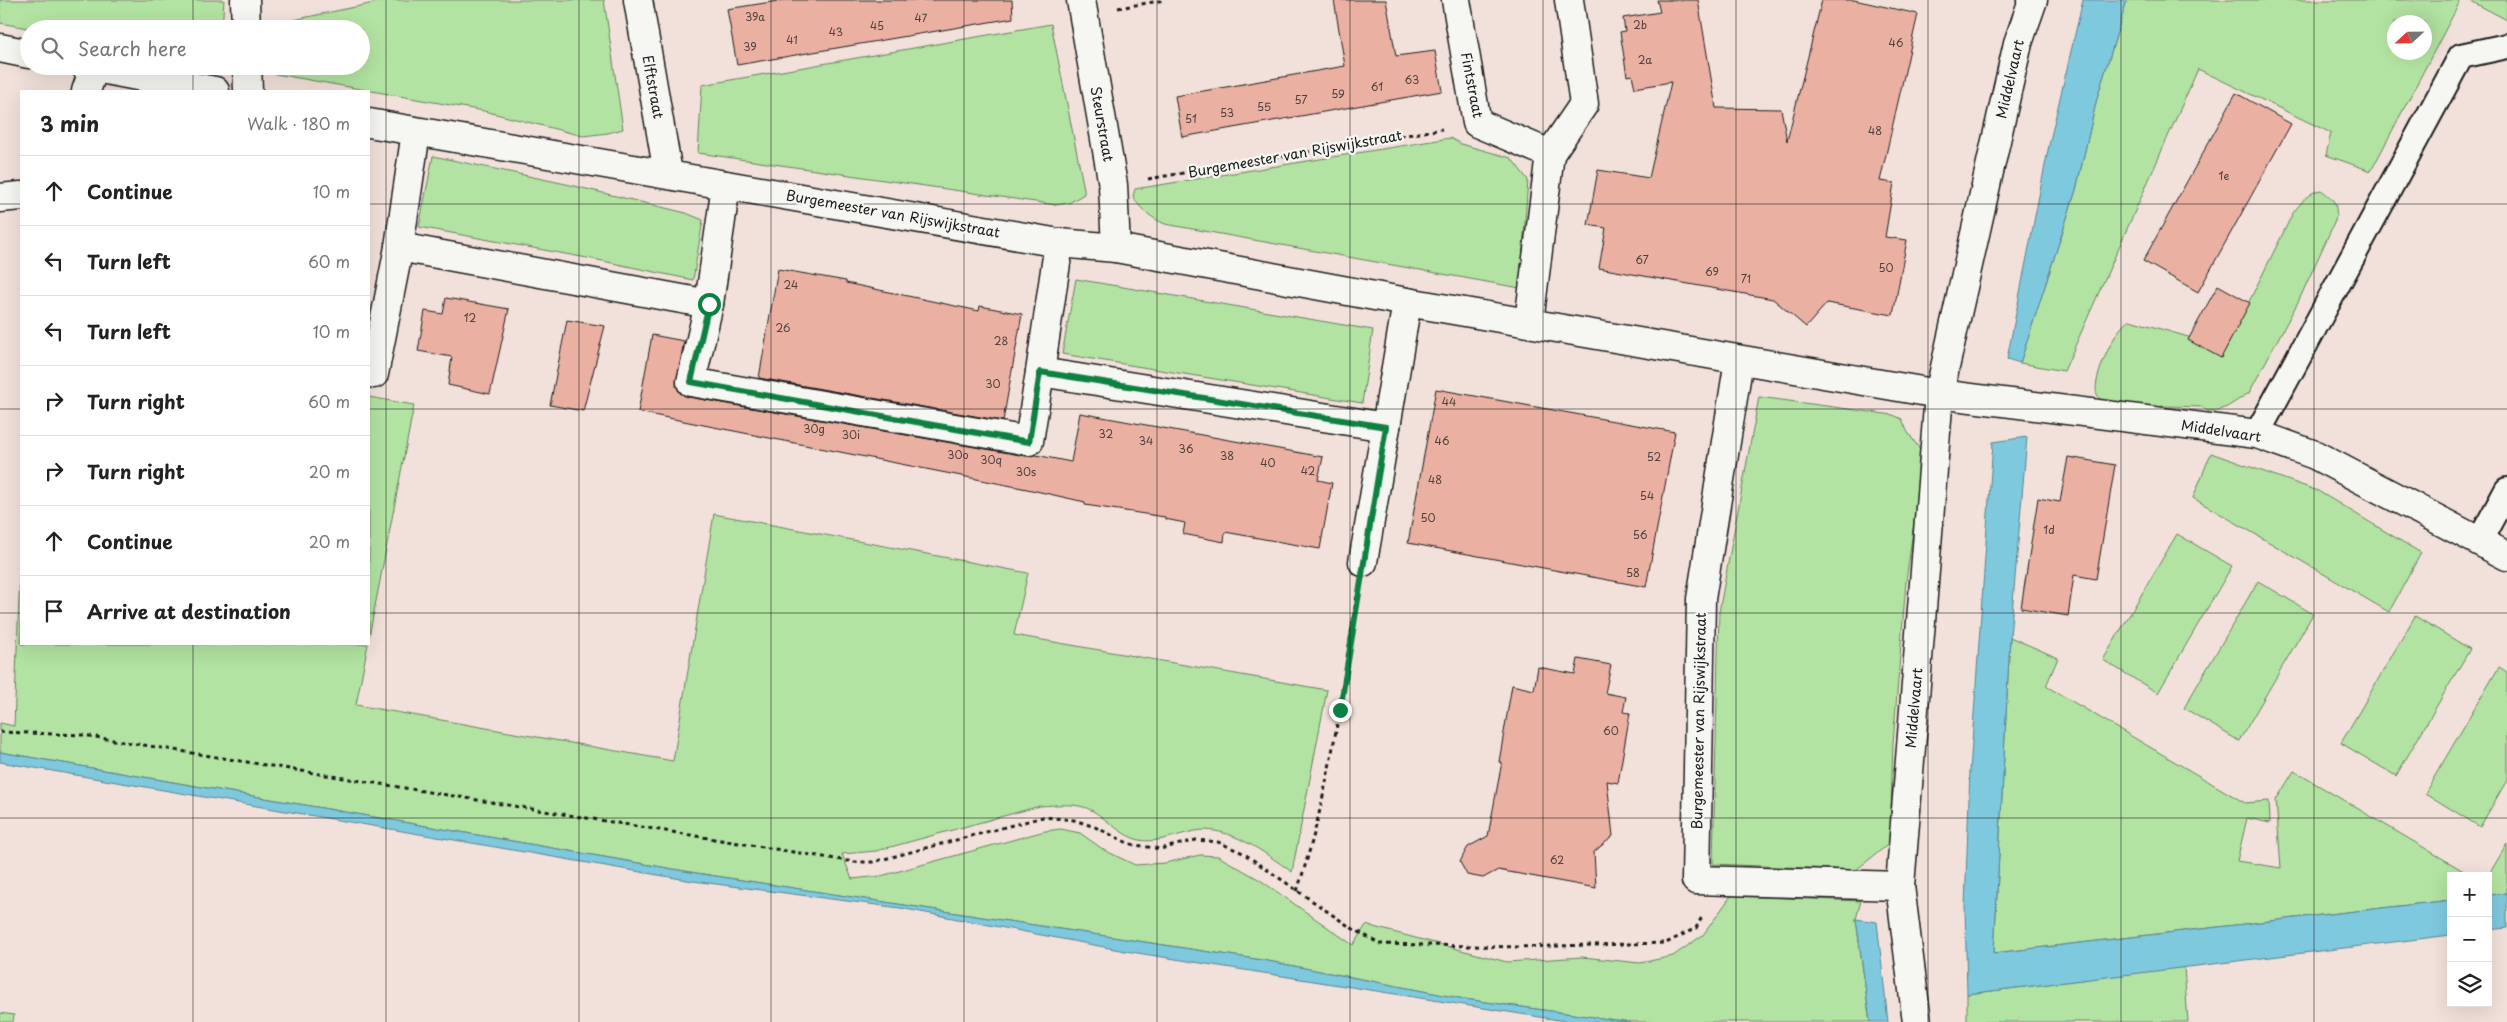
<!DOCTYPE html>
<html lang="en">
<head>
<meta charset="utf-8">
<style>
  :root { --surface:#fff; --page:#f2f2f2; --text:#222; --muted:#767676; --line:#e0e0e0 }
  body { margin:0; font-family:"Playpen Sans",sans-serif; background:var(--page); color:var(--text) }
  .controls { position:absolute; right:15px; bottom:15px; display:grid; overflow:hidden; border-radius:0px; box-shadow:0 5px 20px #0002 }
  .controls button { width:45px; height:45px; display:grid; place-items:center; padding:0; border:0; border-bottom:1px solid var(--line); background:var(--surface); color:var(--text); font:25px sans-serif }
  .compass { position:absolute; left:2387px; top:15px; width:45px; height:45px; border-radius:50%; background:var(--surface); box-shadow:0 5px 20px #0002; rotate:248deg }
  .stop { position:absolute; width:15px; height:15px; margin:-11px; border:4px solid #0b8043; border-radius:50%; background:#fff }
  .stop.end { background:#0b8043; border-color:#fff; box-shadow:0 1px 5px #0008 }
  .list { margin:0; padding:0; list-style:none }
  h2 { display:flex; justify-content:space-between; align-items:center; height:65px; margin:0; padding:0 20px; font-size:21px }
  h2 small { font-size:16px; font-weight:400; color:var(--muted) }
  .list li { display:grid; grid-template-columns:32px 1fr auto; gap:15px; align-items:center; box-sizing:border-box; height:70px; padding:0 20px; border-top:1px solid var(--line) }
  .list b { display:block; font-size:19px; white-space:nowrap }
  .list em { font-size:16px; font-style:normal; color:var(--muted) }
  .icon { flex:none; width:28px; height:28px; fill:none; stroke:currentColor; stroke-width:2; stroke-linecap:round; stroke-linejoin:round }
  .map { position:relative; flex:none; width:2507px; height:1022px; overflow:hidden }
  .search { position:absolute; background:var(--surface); box-shadow:0 5px 20px #0002; left:20px; top:20px; width:350px; height:55px; display:flex; align-items:center; gap:12px; box-sizing:border-box; padding:0 18px; border-radius:28px; color:var(--muted); font-size:19px }
  .panel { position:absolute; background:var(--surface); box-shadow:0 5px 20px #0002; left:20px; top:90px; width:350px; height:555px; border-radius:0px }
  .map>svg:first-child { display:block }
  .green { fill:#b2e3a2; stroke:#67805f; fill-rule:evenodd }
  .water { fill:#7fc9df; stroke:#578491 }
  .building { fill:#eab1a3; stroke:#1c1c1c }
  .lines { fill:none; stroke-linecap:round; stroke-linejoin:round }
  .lane-casing { stroke:#1c1c1c; stroke-width:28 }
  .street-casing { stroke:#1c1c1c; stroke-width:31 }
  .path { stroke:#1c1c1c; stroke-width:3; stroke-dasharray:4 4; stroke-linecap:butt }
  .lane { stroke:#f6f6f2; stroke-width:24 }
  .street { stroke:#f6f6f2; stroke-width:28 }
  .route { stroke:#0b8043; stroke-width:6 }
  .grid { fill:none; stroke:#1c1c1c; stroke-width:1; stroke-opacity:0.55 }
  .labels { text-anchor:middle; stroke-width:4.5; stroke-linejoin:round; paint-order:stroke }
  .number-label { font-size:11px; fill:#50413e }
  .street-label { font-size:14px; fill:#1c1c1c; stroke:#f6f6f2 }
</style>
</head>
<body>
<div class="map">
<svg width="2507" height="1022" viewBox="0 0 2507 1022">
  <rect width="100%" height="100%" fill="#f2e1da"/>
  <filter id="ink" filterUnits="userSpaceOnUse"><feTurbulence type="fractalNoise" baseFrequency=".02" numOctaves="2"/><feDisplacementMap in="SourceGraphic" scale="10" xChannelSelector="R" yChannelSelector="G"/><feConvolveMatrix kernelMatrix="1 2 1 2 8 2 1 2 1" color-interpolation-filters="sRGB"/></filter>
  <g filter="url(#ink)">
    <g class="green">
      <path d="M0 0H224L222 29H33L0 23Z"/>
      <path d="M388 0H604L623 129 608 133 583 136 484 111 270 73 268 66H361V29L260 27Z"/>
      <path d="M2127 0H2461L2371 171 2326 155 2331 133 2198 69 2064 371 2020 363 2076 190 2097 98ZM2394 22H2424V52H2394Z"/>
      <path d="M2469 0H2507V20Z"/>
      <path d="M1051 24 1084 189V194L1069 203 1056 205 698 153 702 85Z"/>
      <path d="M1450 138 1461 144 1511 158 1528 180 1520 288 1165 224C1153 219 1138 208 1133 196L1135 189Z"/>
      <path d="M433 156 566 184 686 213 703 220 693 280 598 260 419 227Z"/>
      <path d="M2321 190C2334 199 2339 205 2335 221L2299 300 2249 393 2227 407 2216 411H2207L2203 407 2163 406 2148 410 2103 402C2099 399 2096 394 2096 389 2096 372 2116 326 2130 320L2226 348 2293 213C2301 203 2308 192 2321 190Z"/>
      <path d="M1076 279 1373 330 1362 403 1062 354Z"/>
      <path d="M369 397 414 405 369 637Z"/>
      <path d="M1759 397 1893 415 1902 419 1907 431 1923 454 1906 582 1893 743 1890 843 1856 870 1713 864 1719 612Z"/>
      <path d="M2211 453 2318 491 2421 553 2389 612 2193 498Z"/>
      <path d="M714 514 1028 573 1014 635 1327 690 1292 872C1265 853 1229 825 1195 831 1178 834 1156 844 1139 840 1122 836 1108 820 1093 811 1078 802 1057 805 1040 806L876 851 842 854 852 879 881 876 1045 831 1061 829 1080 833 1104 850 1135 865 1165 863 1200 855 1218 856 1260 880 1353 945 1366 925 1507 962 1582 957 1640 963 1673 956 1703 935 1731 896 1861 901 1856 919 1870 1022H1630L1464 999 1268 961 696 873 0 752V723L14 726 21 546V644H368L356 705 673 761Z"/>
      <path d="M2177 534 2232 566 2158 693 2103 660Z"/>
      <path d="M2258 581 2313 614 2239 741 2184 708Z"/>
      <path d="M2415 616 2470 649 2396 776 2341 743Z"/>
      <path d="M2010 637 2058 658 2046 686 2245 803 2269 801 2270 823 2247 818 2237 861 2281 868 2276 800 2294 771 2472 876H2451V900L1994 953Z"/>
      <path d="M2499 667 2507 672V780L2480 827 2425 793Z"/>
      <path d="M2507 844V893L2488 895V876Z"/>
      <path d="M2184 967 2188 1022H1967V994Z"/>
      <path d="M0 1013 14 1015 13 1022H0Z"/>
    </g>
    <g class="water">
      <path d="M2083 0H2127L2097 98 2076 190 2020 363 2007 359 2049 145Z"/>
      <path d="M2027 437 2010 637 1994 953 2451 900V935L1967 994 1965 907 1970 771 1993 442Z"/>
      <path d="M0 752 696 873 1268 961 1464 999 1630 1022H1571L1125 951 900 908 693 881 0 762Z"/>
      <path d="M2507 893V928L2488 930V895Z"/>
      <path d="M1856 919 1877 922 1888 1022H1870Z"/>
    </g>
    <g class="building">
      <path d="M784 0H1012L1013 18 737 65 727 9Z"/>
      <path d="M1334 0H1386L1396 56 1435 51 1442 91 1182 137 1175 96 1345 66Z"/>
      <path d="M1657 0H1698L1716 108 1781 109 1787 141 1822 0H1854L1918 14 1880 181 1894 183 1885 237 1907 240 1893 315 1827 303 1806 327 1773 299 1599 268 1606 228 1588 225 1598 170 1649 178 1671 82 1635 88 1632 75 1627 76 1620 32 1625 31 1623 18 1660 12Z"/>
      <path d="M2236 93 2291 124 2198 292 2143 261Z"/>
      <path d="M778 269 846 281V283L979 311 980 306 1022 314 1003 421 759 378Z"/>
      <path d="M2218 285 2250 303 2221 358 2188 340Z"/>
      <path d="M446 298 509 309 490 394 448 385 452 357 418 351 425 311 443 314Z"/>
      <path d="M567 320 605 326 583 411 550 405Z"/>
      <path d="M652 335 684 341 676 386 680 393 688 397 1026 456 1036 455 1071 462 1080 413 1323 457 1318 480 1332 483 1320 549 1225 532 1224 542 1183 534 1185 523 1165 519V517L1085 505V502L1027 489 638 412Z"/>
      <path d="M1436 389 1675 432 1646 587 1408 543Z"/>
      <path d="M2068 457 2115 465 2096 579 2074 575 2068 616 2021 608 2038 498 2060 502Z"/>
      <path d="M1578 659 1611 665 1605 693 1626 697 1623 712 1630 713 1618 783 1607 781 1613 836 1594 852 1596 888 1498 870 1483 878 1467 875 1460 862 1465 852 1468 847 1488 836 1502 762H1499L1512 685 1534 690 1538 667 1575 674Z"/>
    </g>
    <g class="lines">
      <g class="lane-casing">
        <g id="lane">
          <path d="M2257 434 2461 56 2507 46"/>
          <path d="M2480 540 2507 490"/>
        </g>
      </g>
      <g class="street-casing">
        <g id="street">
          <path d="M245 0 246 29"/>
          <path d="M638 0 668 173"/>
          <path d="M1081 0 1113 185 1116 248"/>
          <path d="M1456 0 1477 123 1550 154 1529 322"/>
          <path d="M0 48 29 54"/>
          <path d="M85 66 215 91"/>
          <path d="M247 66 248 91"/>
          <path d="M86 91 94 68"/>
          <path d="M369 123 1059 243 1116 248 1407 302 1939 394 2257 434 2315 455 2507 556"/>
          <path d="M416 132 399 247 709 304 726 185"/>
          <path d="M1550 154 1584 104 1569 0"/>
          <path d="M0 198 21 196"/>
          <path d="M1059 243 1040 372 1386 427 1407 302"/>
          <path d="M709 304 691 382 1029 441 1040 372"/>
          <path d="M1739 360 1701 599 1696 880 1900 886"/>
          <path d="M374 374 399 247"/>
          <path d="M1363 562 1386 427"/>
          <path d="M1917 1022 1900 886 1939 394 2018 43 2033 0"/>
        </g>
      </g>
      <g class="path">
        <path d="M1118 8 1165 0"/>
        <path d="M1148 179 1442 129"/>
        <path d="M0 732 83 735 854 862H873L1043 817 1074 820 1095 827 1130 844 1160 849 1196 840 1218 842 1243 853 1350 927 1380 944 1518 947 1666 943 1696 928 1703 915"/>
        <path d="M1297 891C1329 796 1342 695 1357 596"/>
      </g>
      <use href="#lane" class="lane"/>
      <use href="#street" class="street"/>
    </g>
  </g>
  <g class="lines" filter="url(#ink)">
    <path class="route" d="M709 304 691 382 1029 442 1040 372 1386 427 1340 710"/>
  </g>
  <path class="grid" d="M193 0V29M386 0V1022M579 0V1022M771 0V1022M964 0V1022M1157 0V1022M1350 0V1022M1543 0V1022M1736 0V1022M1928 0V1022M2121 0V1022M2314 0V1022M193 66V91M0 204H21M369 204H2507M0 409H21M369 409H2507M0 613H21M369 613H2507M193 644V1022M0 818H2507"/>
  <g class="labels">
    <g class="number-label">
      <text x="755" y="21">39a</text>
      <text x="921" y="22">47</text>
      <text x="1640" y="29">2b</text>
      <text x="877" y="30">45</text>
      <text x="836" y="36">43</text>
      <text x="792" y="44">41</text>
      <text x="1896" y="47">46</text>
      <text x="750" y="51">39</text>
      <text x="1645" y="64">2a</text>
      <text x="1412" y="84">63</text>
      <text x="1377" y="91">61</text>
      <text x="1338" y="98">59</text>
      <text x="1301" y="104">57</text>
      <text x="1264" y="111">55</text>
      <text x="1227" y="117">53</text>
      <text x="1191" y="123">51</text>
      <text x="1875" y="135">48</text>
      <text x="2224" y="180">1e</text>
      <text x="1642" y="264">67</text>
      <text x="1886" y="272">50</text>
      <text x="1712" y="276">69</text>
      <text x="1746" y="283">71</text>
      <text x="791" y="289">24</text>
      <text x="470" y="322">12</text>
      <text x="783" y="332">26</text>
      <text x="1001" y="345">28</text>
      <text x="993" y="388">30</text>
      <text x="1449" y="406">44</text>
      <text x="814" y="433">30g</text>
      <text x="1106" y="438">32</text>
      <text x="851" y="439">30i</text>
      <text x="1146" y="445">34</text>
      <text x="1442" y="445">46</text>
      <text x="1186" y="453">36</text>
      <text x="958" y="459">30o</text>
      <text x="1227" y="460">38</text>
      <text x="1654" y="461">52</text>
      <text x="991" y="464">30q</text>
      <text x="1268" y="467">40</text>
      <text x="1308" y="475">42</text>
      <text x="1026" y="476">30s</text>
      <text x="1435" y="484">48</text>
      <text x="1647" y="500">54</text>
      <text x="1428" y="522">50</text>
      <text x="2049" y="534">1d</text>
      <text x="1640" y="539">56</text>
      <text x="1633" y="577">58</text>
      <text x="1611" y="735">60</text>
      <text x="1557" y="864">62</text>
    </g>
    <g class="street-label">
      <text transform="translate(2010 79) rotate(-77)" y="5">Middelvaart</text>
      <text transform="translate(1472 85) rotate(79)" y="5">Fintstraat</text>
      <text transform="translate(653 87) rotate(80)" y="5">Elftstraat</text>
      <text transform="translate(1102 124) rotate(80)" y="5">Steurstraat</text>
      <text transform="translate(1295 154) rotate(-10)" y="5">Burgemeester van Rijswijkstraat</text>
      <text transform="translate(893 214) rotate(10)" y="5">Burgemeester van Rijswijkstraat</text>
      <text transform="translate(2221 431) rotate(9)" y="5">Middelvaart</text>
      <text transform="translate(1914 708) rotate(-85)" y="5">Middelvaart</text>
      <text transform="translate(1699 721) rotate(-89)" y="5">Burgemeester van Rijswijkstraat</text>
    </g>
  </g>
</svg>
<div class="controls">
<button>+</button>
<button>−</button>
<button><svg class="icon" aria-label="layers" viewBox="0 0 24 24"><path d="M12 4l9 5-9 5-9-5zM3 14l9 5 9-5"/></svg></button>
</div>
<svg class="compass" viewBox="-18 -18 36 36"><path d="M0-13l5 13h-10z" fill="#e53935"/><path d="M0 13l5-13h-10z" fill="#767676"/></svg>
<div class="stop" style="left:709px;top:304px"></div>
<div class="stop end" style="left:1340px;top:710px"></div>
<div class="search"><svg class="icon" aria-label="search" viewBox="0 0 24 24"><circle cx="10" cy="10" r="6"/><path d="M15 15l6 6"/></svg>Search here</div>
<section class="panel">
<h2>3 min<small>Walk · 180 m</small></h2>
<ul class="list">
<li><svg class="icon" aria-label="ahead" viewBox="0 0 24 24"><path d="M12 20V5M6 11l6-6 6 6"/></svg><div><b>Continue</b></div><em>10 m</em></li>
<li><svg class="icon" aria-label="left" viewBox="0 0 24 24"><path d="M17 20v-9H6M10 6l-5 5 5 5"/></svg><div><b>Turn left</b></div><em>60 m</em></li>
<li><svg class="icon" aria-label="left" viewBox="0 0 24 24"><path d="M17 20v-9H6M10 6l-5 5 5 5"/></svg><div><b>Turn left</b></div><em>10 m</em></li>
<li><svg class="icon" aria-label="right" viewBox="0 0 24 24"><path d="M7 20v-9h11M14 6l5 5-5 5"/></svg><div><b>Turn right</b></div><em>60 m</em></li>
<li><svg class="icon" aria-label="right" viewBox="0 0 24 24"><path d="M7 20v-9h11M14 6l5 5-5 5"/></svg><div><b>Turn right</b></div><em>20 m</em></li>
<li><svg class="icon" aria-label="ahead" viewBox="0 0 24 24"><path d="M12 20V5M6 11l6-6 6 6"/></svg><div><b>Continue</b></div><em>20 m</em></li>
<li><svg class="icon" aria-label="arrive" viewBox="0 0 24 24"><path d="M6 21V4h12l-3 4 3 4H6"/></svg><div><b>Arrive at destination</b></div></li>
</ul>
</section>
</div>
</body>
</html>
